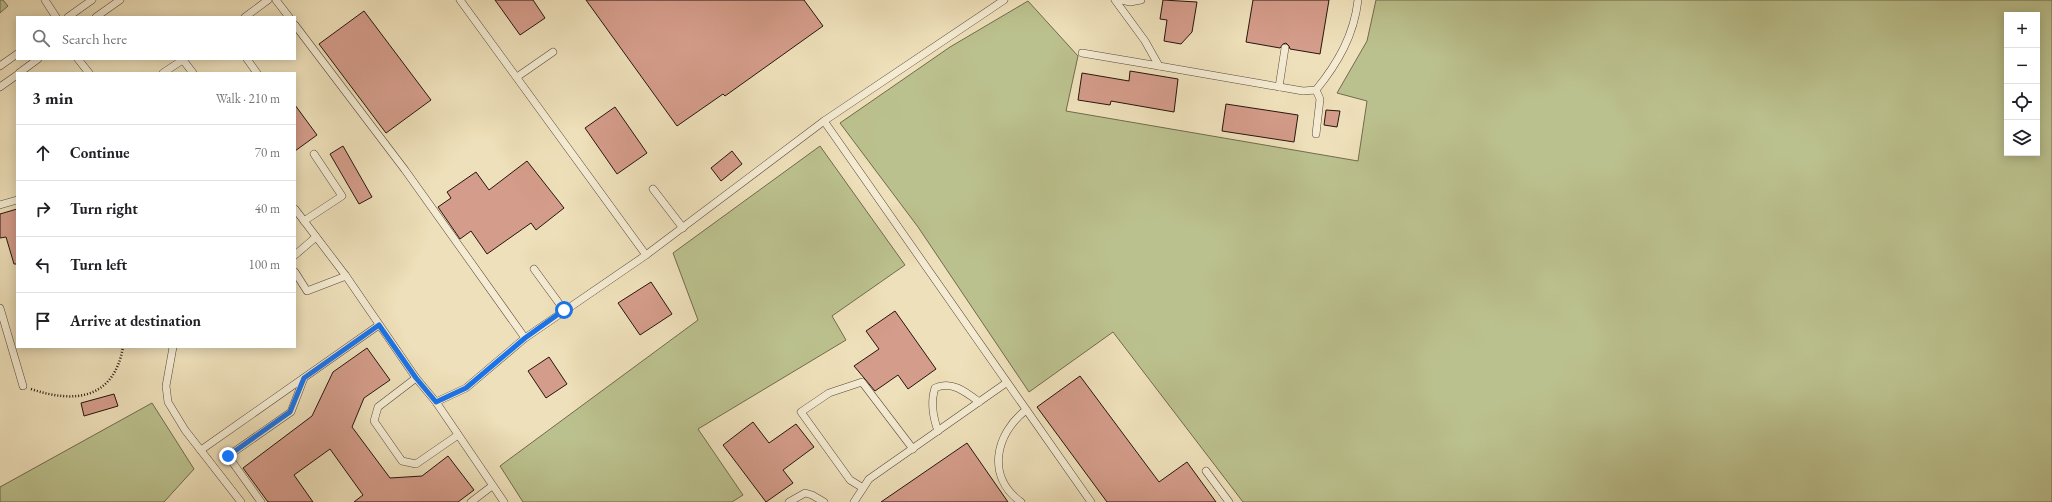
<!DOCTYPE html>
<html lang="en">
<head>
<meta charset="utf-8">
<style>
  :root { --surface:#fff; --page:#f2f2f2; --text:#202124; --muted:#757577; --line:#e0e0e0 }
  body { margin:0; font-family:"EB Garamond",serif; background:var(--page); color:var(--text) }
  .controls { position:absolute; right:12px; top:12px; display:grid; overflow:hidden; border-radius:0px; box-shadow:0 2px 10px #0003 }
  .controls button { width:36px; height:36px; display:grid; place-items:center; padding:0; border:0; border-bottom:1px solid var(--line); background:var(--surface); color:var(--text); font:20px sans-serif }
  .stop { position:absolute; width:12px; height:12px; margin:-9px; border:3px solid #1a73e8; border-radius:50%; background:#fff }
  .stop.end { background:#1a73e8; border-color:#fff; box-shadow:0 1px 4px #0008 }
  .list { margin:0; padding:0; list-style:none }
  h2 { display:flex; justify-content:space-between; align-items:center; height:52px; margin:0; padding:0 16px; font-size:17px }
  h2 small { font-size:13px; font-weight:400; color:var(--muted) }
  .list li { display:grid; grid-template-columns:26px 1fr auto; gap:12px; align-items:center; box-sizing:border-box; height:56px; padding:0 16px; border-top:1px solid var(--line) }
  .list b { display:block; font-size:15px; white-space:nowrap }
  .list em { font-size:13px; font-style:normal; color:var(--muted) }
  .icon { flex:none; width:22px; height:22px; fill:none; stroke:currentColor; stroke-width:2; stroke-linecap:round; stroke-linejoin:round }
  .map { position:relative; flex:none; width:2052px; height:502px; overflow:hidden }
  .search { position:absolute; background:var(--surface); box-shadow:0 2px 10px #0003; left:16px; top:16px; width:280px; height:44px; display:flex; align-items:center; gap:10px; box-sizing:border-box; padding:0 14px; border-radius:0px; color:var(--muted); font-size:15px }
  .panel { position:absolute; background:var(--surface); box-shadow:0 2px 10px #0003; left:16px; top:72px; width:280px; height:276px; border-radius:0px }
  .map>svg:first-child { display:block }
  .green { fill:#bbc18e; stroke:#706b4e; fill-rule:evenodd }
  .building { fill:#d49c8a; stroke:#26150f }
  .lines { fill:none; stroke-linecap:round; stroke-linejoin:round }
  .service-casing { stroke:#58483a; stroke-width:8 }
  .path { stroke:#26150f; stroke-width:2.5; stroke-dasharray:1 2; stroke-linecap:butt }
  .service { stroke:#f4ebd2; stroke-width:7 }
  .route { stroke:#1a73e8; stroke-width:5 }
</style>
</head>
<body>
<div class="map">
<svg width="2052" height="502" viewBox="0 0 2052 502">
  <rect width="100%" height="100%" fill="#eee0ba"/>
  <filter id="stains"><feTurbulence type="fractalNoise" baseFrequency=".005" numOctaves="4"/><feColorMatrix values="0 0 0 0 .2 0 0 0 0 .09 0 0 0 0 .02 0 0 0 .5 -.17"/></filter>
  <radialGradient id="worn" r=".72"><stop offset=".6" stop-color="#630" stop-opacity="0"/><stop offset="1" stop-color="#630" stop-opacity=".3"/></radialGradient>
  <g class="green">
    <path d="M0 0H3L8 6 0 13Z"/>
    <path d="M1376 0H2052V502H1243L1113 332 1029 392 918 227 840 123 950 47 1028 1 1078 56 1066 111 1358 161 1367 101 1337 93 1367 41ZM2007 15H2037V153H2007Z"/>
    <path d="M820 146 905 265 832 316 846 340 698 429 743 495 732 502H523L500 466 698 320 673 253Z"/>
    <path d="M152 403 194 469 164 502H0V487Z"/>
  </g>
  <g class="building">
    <path d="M495 0H533L545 18 520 35Z"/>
    <path d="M586 0H804L823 26 725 96 723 94 677 126Z"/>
    <path d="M1163 0 1197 2 1192 32 1181 44 1164 41 1167 20 1160 19Z"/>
    <path d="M1253 0H1329L1320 54 1290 49 1289 46 1286 43 1283 44 1280 48 1246 42Z"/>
    <path d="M364 11 431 100 386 133 319 44Z"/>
    <path d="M1130 71 1178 79 1174 112 1111 101 1110 105 1078 100 1082 73 1129 81Z"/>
    <path d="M1226 104 1298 115 1294 142 1222 131Z"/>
    <path d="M295 105 317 135 295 151Z"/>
    <path d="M615 107 647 153 617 174 585 128Z"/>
    <path d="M1326 110 1340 111 1337 127 1324 125Z"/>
    <path d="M343 146 372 197 359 204 330 154Z"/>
    <path d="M732 151 742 164 721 181 711 168Z"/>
    <path d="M527 161 564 208 536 230 531 223 487 254 471 231 460 239 438 207 451 198 447 192 476 172 489 190Z"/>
    <path d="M17 209V264H14L6 237 0 238V214Z"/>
    <path d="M651 282 672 314 640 335 618 303Z"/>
    <path d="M895 311 936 369 908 389 898 375 875 391 854 366 879 349 866 331Z"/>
    <path d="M367 348 390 380 364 398 352 427 390 478 422 476 448 456 474 490 458 502H354L363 495 330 449 294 475 313 502H268L243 468 312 416 333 372Z"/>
    <path d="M549 357 567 384 546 398 528 371Z"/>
    <path d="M1080 376 1159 482 1187 462 1216 502H1107L1037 407Z"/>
    <path d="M114 394 118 406 84 416 81 403Z"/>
    <path d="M753 422 769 443 796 424 814 447 783 470 793 483 766 502 723 445Z"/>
    <path d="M967 443 1008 502H881Z"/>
  </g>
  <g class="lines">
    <g class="service-casing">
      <g id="service">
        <path d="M45 0 56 17"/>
        <path d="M276 0 289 17"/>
        <path d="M460 0 646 255"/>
        <path d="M1115 0 1145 41 1159 66 1303 91 1316 90C1338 63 1354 35 1358 0"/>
        <path d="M1122 0 1130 2 1141 0"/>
        <path d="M68 17 92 0"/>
        <path d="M96 17 120 0"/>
        <path d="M245 17 268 0"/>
        <path d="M295 25 405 170 525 338"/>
        <path d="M1082 53 1159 66"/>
        <path d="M78 59 89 73"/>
        <path d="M247 59 257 73"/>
        <path d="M183 60 193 73"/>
        <path d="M0 66 17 54"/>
        <path d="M19 73 38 59"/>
        <path d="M163 73 184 59"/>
        <path d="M517 77 553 52"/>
        <path d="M0 87 17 75"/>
        <path d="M1279 87 1285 48"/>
        <path d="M1316 90 1320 99 1316 134"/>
        <path d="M824 121 1091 502"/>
        <path d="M653 189 683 228"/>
        <path d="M0 205 17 200"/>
        <path d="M295 209 346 276 416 378 436 402 504 502"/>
        <path d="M304 221 342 196 314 154"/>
        <path d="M295 255 316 237"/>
        <path d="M534 269 564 310"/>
        <path d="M295 272 307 291 346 276"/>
        <path d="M0 308 23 386"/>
        <path d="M173 347 166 386 168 402 185 430 241 502"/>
        <path d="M416 378 378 407 374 421 402 461 416 464 458 435"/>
        <path d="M436 402 466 388 525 338 646 255 824 121 1004 0"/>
        <path d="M938 431C933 417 930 403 935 388 951 380 966 392 979 402"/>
        <path d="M201 450 379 325"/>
        <path d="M1206 471 1229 502"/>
        <path d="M863 488 850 480 801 412 829 393 862 382 913 449"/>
        <path d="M261 502 228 456 291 412 304 378"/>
        <path d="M471 502 492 486"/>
        <path d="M789 502 805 493 812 495 824 502"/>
        <path d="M854 502 869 479 1006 383"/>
        <path d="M1021 502C986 477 995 434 1026 410"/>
      </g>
    </g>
    <path class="path" d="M31 389C75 404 114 399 123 347"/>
    <use href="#service" class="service"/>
  </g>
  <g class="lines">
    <path class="route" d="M228 456 290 412 304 378 379 325 416 378 436 402 466 388 525 338 564 310"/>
  </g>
  <rect width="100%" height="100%" filter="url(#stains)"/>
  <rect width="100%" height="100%" fill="url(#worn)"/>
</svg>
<div class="controls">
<button>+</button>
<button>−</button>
<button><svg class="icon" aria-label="locate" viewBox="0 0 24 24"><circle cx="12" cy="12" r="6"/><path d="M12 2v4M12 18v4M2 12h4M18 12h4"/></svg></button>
<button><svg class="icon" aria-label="layers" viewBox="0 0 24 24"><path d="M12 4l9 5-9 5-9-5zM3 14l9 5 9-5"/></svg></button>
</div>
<div class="stop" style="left:564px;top:310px"></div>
<div class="stop end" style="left:228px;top:456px"></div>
<div class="search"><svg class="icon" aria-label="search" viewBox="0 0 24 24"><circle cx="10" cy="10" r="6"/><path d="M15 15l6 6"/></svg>Search here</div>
<section class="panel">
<h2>3 min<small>Walk · 210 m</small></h2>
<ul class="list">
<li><svg class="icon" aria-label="ahead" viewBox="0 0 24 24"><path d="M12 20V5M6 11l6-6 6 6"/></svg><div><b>Continue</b></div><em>70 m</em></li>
<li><svg class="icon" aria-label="right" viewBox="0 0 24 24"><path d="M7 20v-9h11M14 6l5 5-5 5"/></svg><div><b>Turn right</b></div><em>40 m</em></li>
<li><svg class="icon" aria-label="left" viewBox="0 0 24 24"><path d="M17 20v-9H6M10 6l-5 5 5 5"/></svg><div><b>Turn left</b></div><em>100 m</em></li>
<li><svg class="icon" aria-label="arrive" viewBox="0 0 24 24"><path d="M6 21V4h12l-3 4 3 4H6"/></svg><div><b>Arrive at destination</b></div></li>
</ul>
</section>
</div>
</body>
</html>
